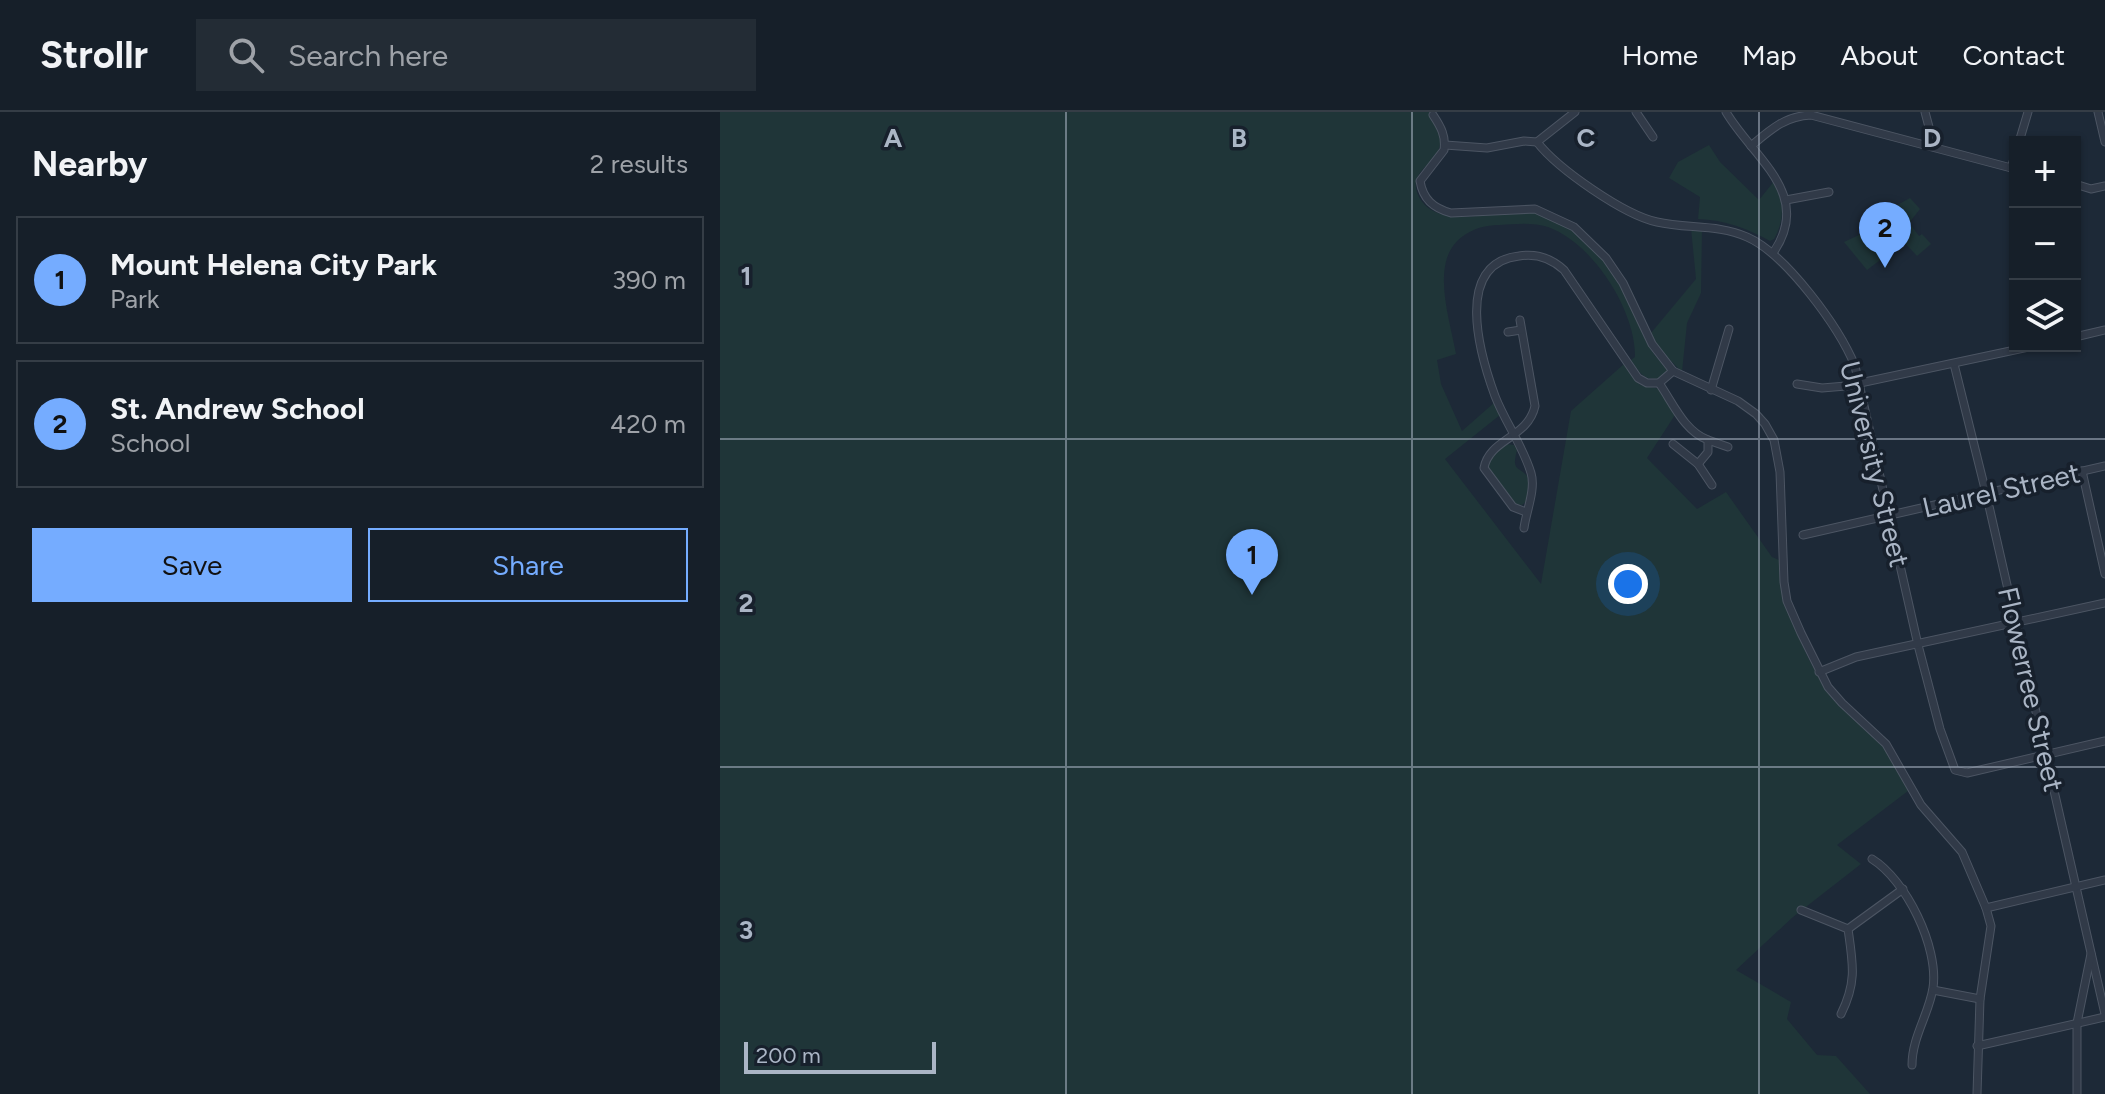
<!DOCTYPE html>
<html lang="en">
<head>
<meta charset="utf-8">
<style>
  :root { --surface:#161f29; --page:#232c35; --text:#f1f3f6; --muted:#9ea2a8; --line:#353d46; --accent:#75acff }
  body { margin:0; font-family:Figtree,sans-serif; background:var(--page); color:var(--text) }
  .controls { position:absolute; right:24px; top:24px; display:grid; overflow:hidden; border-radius:0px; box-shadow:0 2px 6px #0004 }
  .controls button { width:72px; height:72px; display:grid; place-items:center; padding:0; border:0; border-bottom:2px solid var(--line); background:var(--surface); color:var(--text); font:40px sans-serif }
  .scale { position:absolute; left:24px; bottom:20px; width:192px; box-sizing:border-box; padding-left:8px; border:4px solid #aab5c5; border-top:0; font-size:22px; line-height:28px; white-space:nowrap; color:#aab5c5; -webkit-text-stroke:6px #17202c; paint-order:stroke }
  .you { position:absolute; left:908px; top:472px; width:28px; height:28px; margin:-20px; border:6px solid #fff; border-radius:50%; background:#1a73e8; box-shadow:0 0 0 12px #1a73e833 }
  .badge { display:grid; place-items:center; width:52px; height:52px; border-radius:50%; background:var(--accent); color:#111; font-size:26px; font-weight:700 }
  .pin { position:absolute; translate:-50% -66px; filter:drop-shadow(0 2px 4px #0008) }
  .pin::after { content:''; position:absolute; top:42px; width:28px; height:24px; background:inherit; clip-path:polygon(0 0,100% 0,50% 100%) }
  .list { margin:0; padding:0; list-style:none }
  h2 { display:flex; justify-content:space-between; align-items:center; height:104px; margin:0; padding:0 32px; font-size:34px }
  h2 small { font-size:26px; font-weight:400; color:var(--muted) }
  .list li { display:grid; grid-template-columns:52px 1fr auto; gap:24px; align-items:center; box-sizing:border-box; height:128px; margin:0 16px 16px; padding:0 16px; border:2px solid var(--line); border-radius:0px }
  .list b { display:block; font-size:30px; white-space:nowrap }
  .list p { margin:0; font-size:26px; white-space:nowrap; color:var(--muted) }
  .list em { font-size:26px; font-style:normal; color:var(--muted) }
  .actions { display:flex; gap:16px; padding:24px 32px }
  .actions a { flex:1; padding:18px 0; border:2px solid var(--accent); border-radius:0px; text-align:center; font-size:28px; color:var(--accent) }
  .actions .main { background:var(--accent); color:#111 }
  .icon { flex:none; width:44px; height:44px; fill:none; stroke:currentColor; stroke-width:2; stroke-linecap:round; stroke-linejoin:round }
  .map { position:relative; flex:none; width:1385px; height:982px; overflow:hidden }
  header { display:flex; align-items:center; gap:48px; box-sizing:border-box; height:112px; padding:0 40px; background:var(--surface); border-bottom:2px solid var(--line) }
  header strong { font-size:38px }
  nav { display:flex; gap:44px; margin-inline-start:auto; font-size:28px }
  .search { width:560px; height:72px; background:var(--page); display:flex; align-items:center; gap:20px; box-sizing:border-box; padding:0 28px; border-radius:0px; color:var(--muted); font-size:30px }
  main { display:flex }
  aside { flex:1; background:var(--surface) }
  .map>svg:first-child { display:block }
  .green { fill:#1f3538 }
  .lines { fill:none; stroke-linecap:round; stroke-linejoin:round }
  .street-casing { stroke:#4c5563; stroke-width:9 }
  .street { stroke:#313a48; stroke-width:7 }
  .grid { fill:none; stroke:#aab5c5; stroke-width:2; stroke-opacity:0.55 }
  .labels { text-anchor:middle; stroke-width:7; stroke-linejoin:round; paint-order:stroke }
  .street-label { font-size:28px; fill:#aab5c5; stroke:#17202c }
  .grid-label { font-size:26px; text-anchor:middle; font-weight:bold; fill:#aab5c5; stroke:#17202c; stroke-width:7; stroke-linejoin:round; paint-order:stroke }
</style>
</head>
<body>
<header>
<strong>Strollr</strong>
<div class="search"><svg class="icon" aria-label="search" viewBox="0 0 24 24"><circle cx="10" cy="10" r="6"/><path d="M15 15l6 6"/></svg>Search here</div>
<nav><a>Home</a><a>Map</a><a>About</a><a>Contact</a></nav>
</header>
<main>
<aside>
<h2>Nearby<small>2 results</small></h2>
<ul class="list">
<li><span class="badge">1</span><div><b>Mount Helena City Park</b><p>Park</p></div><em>390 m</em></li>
<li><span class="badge">2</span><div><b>St. Andrew School</b><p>School</p></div><em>420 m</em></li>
</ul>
<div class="actions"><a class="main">Save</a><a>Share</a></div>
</aside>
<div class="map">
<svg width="1385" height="982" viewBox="0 0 1385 982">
  <rect width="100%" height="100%" fill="#1d2937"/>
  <g class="green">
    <path d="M0 0H709C712 10 722 20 720 33 716 54 686 59 699 85 719 122 786 94 820 102 864 114 894 155 912 194 919 209 923 225 932 239 936 246 943 251 947 258L945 264C927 272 920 262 911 248L915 245C916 199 873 131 828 115 813 110 795 112 780 113 757 113 735 123 727 146 718 174 731 214 736 242L717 248 721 272 742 319 775 290 780 303 725 347 821 472 851 299 904 252 920 273 941 277 955 303 927 346 977 397 1006 380 1052 445 1059 448C1061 485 1084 549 1109 579 1124 598 1146 612 1162 631 1173 644 1180 664 1188 679L1117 733 1141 752 1073 805 1016 858 1071 890 1067 907 1097 943 1116 944 1150 982H0Z"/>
    <path d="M989 33 1000 50 1039 88 1055 68C1064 88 1065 108 1054 127L1050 129C1026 116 1005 108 978 107L980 85 949 66 958 50Z"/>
    <path d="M1190 86 1200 97 1189 111 1199 124 1202 122 1211 132 1197 144 1184 130 1147 158 1124 130 1141 122 1143 112Z"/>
    <path d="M971 116 982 117 981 181 967 211 962 260 937 235 931 221 976 167Z"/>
    <path d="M786 332 794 333 797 338C791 361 799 353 810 367L806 390 802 393 796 392 768 355 769 347Z"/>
  </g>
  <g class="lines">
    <g class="street-casing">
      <g id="street">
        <path d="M916 0 933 25"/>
        <path d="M1006 0C1033 46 1094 82 1053 141"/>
        <path d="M1205 0 1209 15 1207 32"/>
        <path d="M1378 0 1385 30"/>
        <path d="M713 3C721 15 726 24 724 38L700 69C703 87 713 96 731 101L815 97 854 115 886 146 903 171 932 232 953 259 1018 289 1036 302 1045 312 1054 328 1060 360 1064 470 1067 489 1081 521 1108 575 1122 591 1166 632 1201 693 1242 740 1266 796 1271 814 1260 887 1257 982"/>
        <path d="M817 30C838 57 904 103 937 110 967 117 998 112 1027 125 1066 142 1119 215 1135 254L1198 533 1220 617 1235 658 1247 661 1385 629"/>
        <path d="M1299 30 1308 0"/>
        <path d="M725 33 767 36 804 29 817 30 855 0"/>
        <path d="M1031 34C1050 18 1065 4 1091 3L1295 57"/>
        <path d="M1291 56 1295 44"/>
        <path d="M1355 72 1371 77 1385 74"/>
        <path d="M1066 88 1109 80"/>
        <path d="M800 208 815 294C808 326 769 327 764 356L793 395 806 400"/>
        <path d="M788 220 801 218"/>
        <path d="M1355 225 1385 218"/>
        <path d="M1234 252 1266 381 1385 902"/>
        <path d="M939 271C953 291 964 319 988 328V340L978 352"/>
        <path d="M1077 272 1102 276 1126 274 1314 234"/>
        <path d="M991 278 1009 217"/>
        <path d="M988 328 1008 335"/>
        <path d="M953 332 978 352 992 373"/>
        <path d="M1362 359 1385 462"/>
        <path d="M804 416C806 400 816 377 811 361 803 334 785 310 775 284 760 243 733 151 799 144 817 141 831 146 844 158L918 266 927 271H939L953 259"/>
        <path d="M1083 423 1385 354"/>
        <path d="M1099 560 1136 545 1385 491"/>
        <path d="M1152 747C1186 768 1219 835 1213 876 1209 902 1192 925 1192 953"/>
        <path d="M1266 796 1385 768"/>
        <path d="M1081 798 1128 817C1133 852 1137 870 1121 902"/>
        <path d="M1128 817 1183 777"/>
        <path d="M1213 878 1260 887"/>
        <path d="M1257 934 1385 905"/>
        <path d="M1357 982V911L1371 842"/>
      </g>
    </g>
    <use href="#street" class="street"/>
  </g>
  <path class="grid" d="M346 0V982M692 0V982M1039 0V982M0 327H1385M0 655H1385"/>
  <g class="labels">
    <g class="street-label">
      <text transform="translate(1155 352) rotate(76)" y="10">University Street</text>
      <text transform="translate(1281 378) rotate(-13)" y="10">Laurel Street</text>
      <text transform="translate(1311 577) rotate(77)" y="10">Flowerree Street</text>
    </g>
  </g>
  <g class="grid-label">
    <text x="173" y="35">A</text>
    <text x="519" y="35">B</text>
    <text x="866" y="35">C</text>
    <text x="1212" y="35">D</text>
    <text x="26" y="173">1</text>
    <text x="26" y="500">2</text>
    <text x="26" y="827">3</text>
  </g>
</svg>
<div class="controls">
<button>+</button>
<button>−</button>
<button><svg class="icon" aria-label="layers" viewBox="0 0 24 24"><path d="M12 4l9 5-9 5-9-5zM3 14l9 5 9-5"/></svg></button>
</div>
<div class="scale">200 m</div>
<div class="you"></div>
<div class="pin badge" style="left:532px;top:483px">1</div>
<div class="pin badge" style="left:1165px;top:156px">2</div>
</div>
</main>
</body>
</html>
